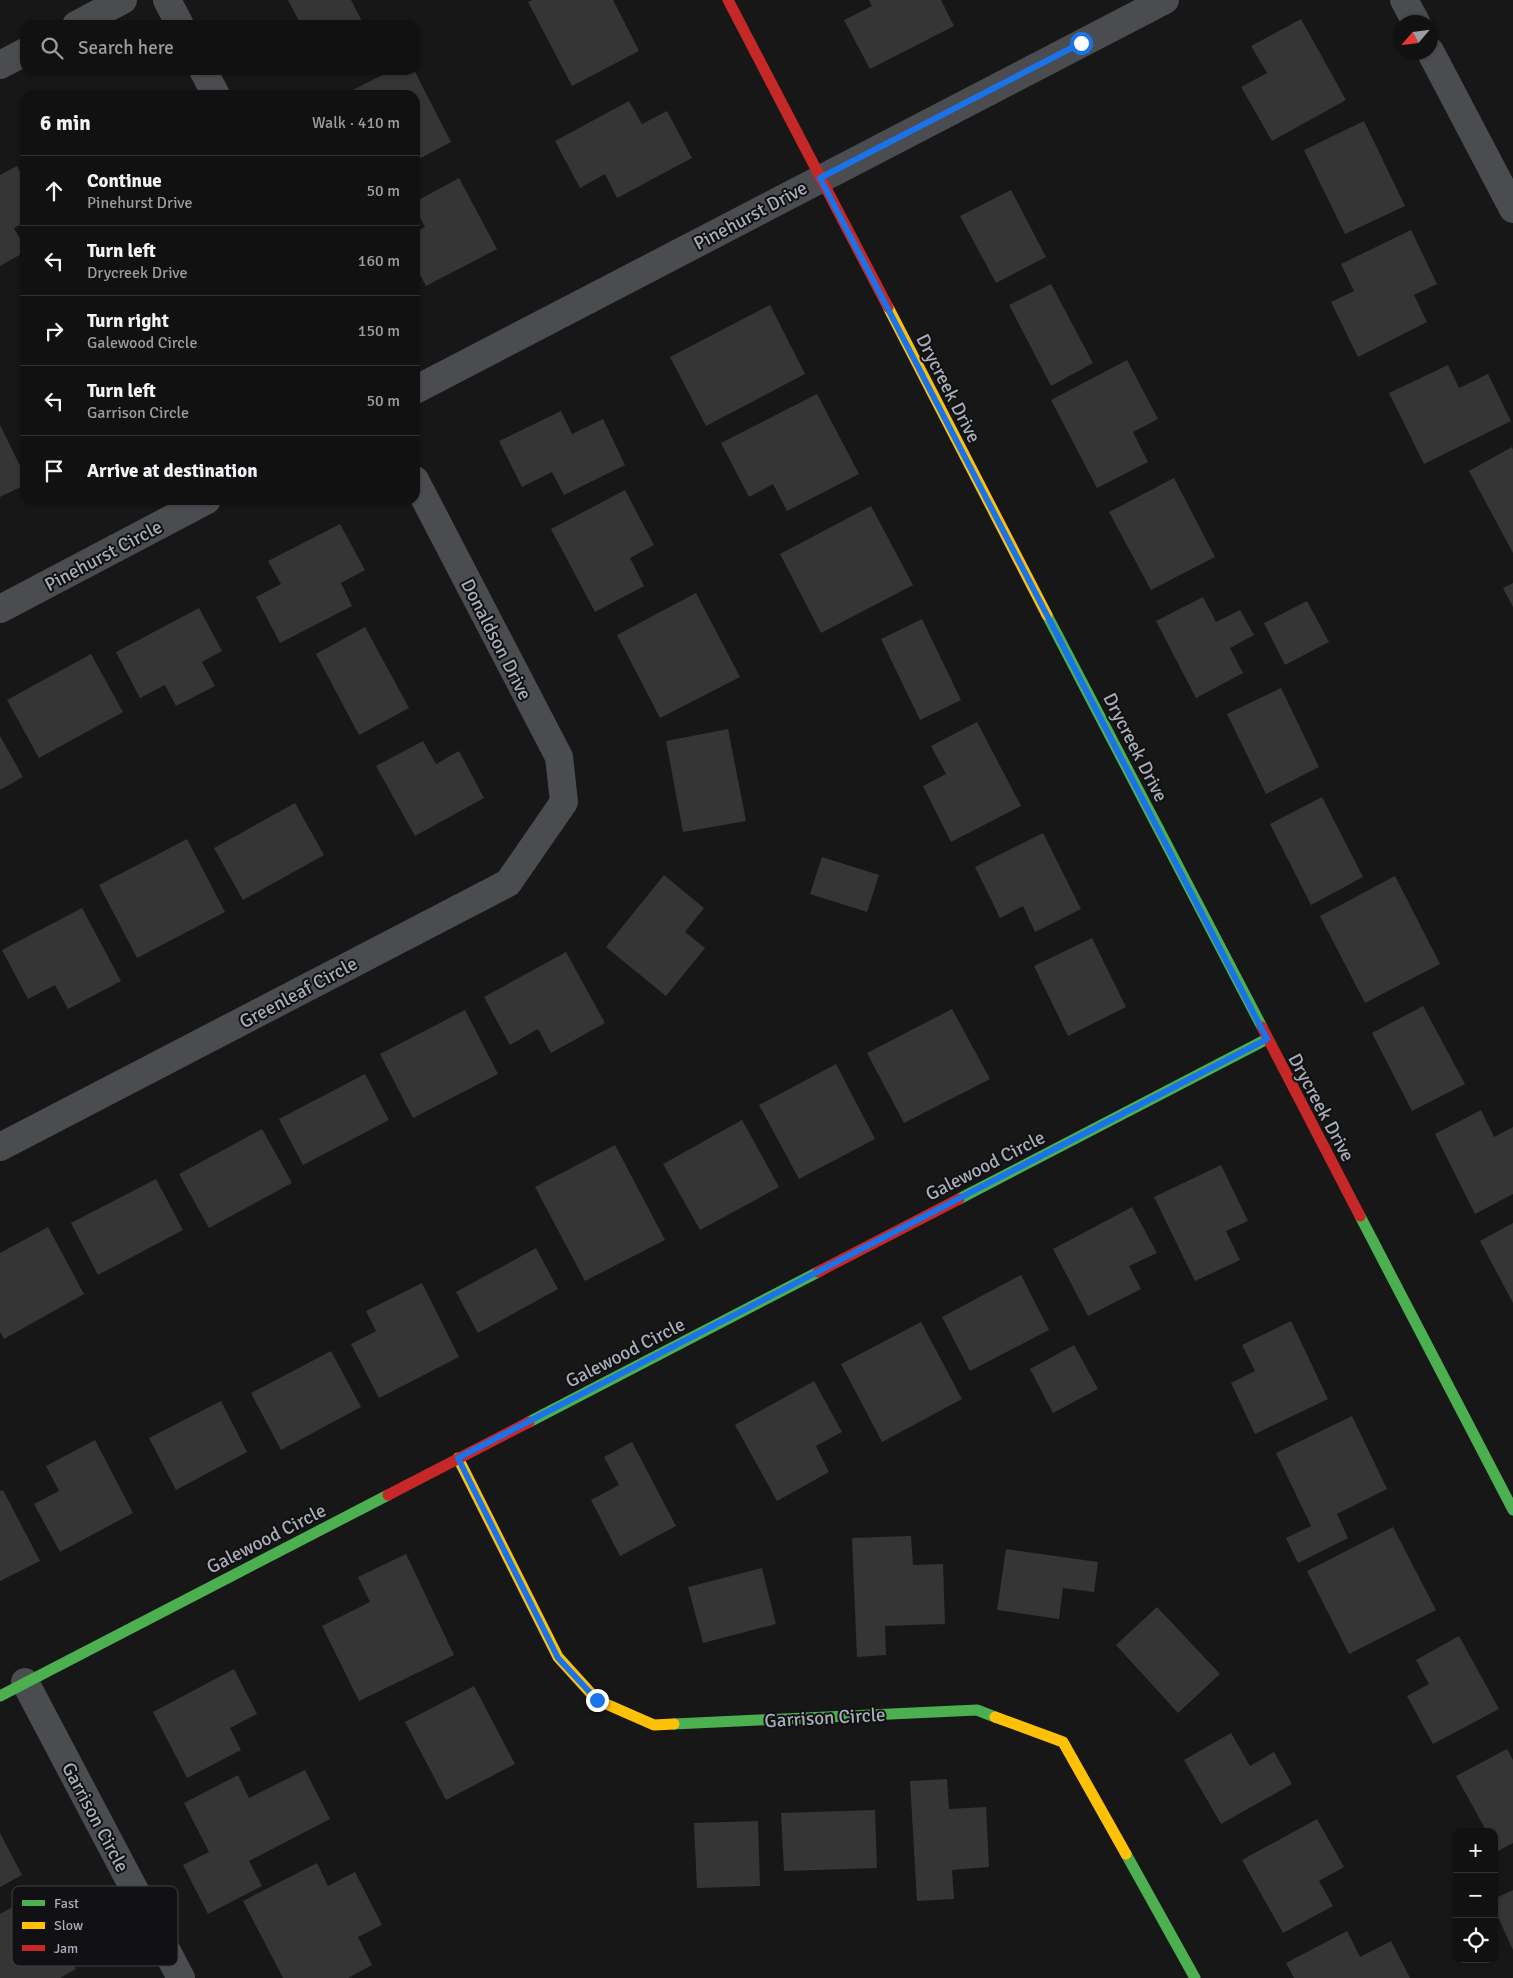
<!DOCTYPE html>
<html lang="en">
<head>
<meta charset="utf-8">
<style>
  :root { --surface:#111; --page:#1a1a1a; --text:#f1f3f6; --muted:#9c9d9f; --line:#303131 }
  body { margin:0; font-family:Signika,sans-serif; background:var(--page); color:var(--text) }
  .controls { position:absolute; right:15px; bottom:15px; display:grid; overflow:hidden; border-radius:10px; box-shadow:0 1px 4px #0004 }
  .controls button { width:45px; height:45px; display:grid; place-items:center; padding:0; border:0; border-bottom:1px solid var(--line); background:var(--surface); color:var(--text); font:25px sans-serif }
  .compass { position:absolute; left:1393px; top:15px; width:45px; height:45px; border-radius:50%; background:var(--surface); box-shadow:0 1px 4px #0004; rotate:242deg }
  .stop { position:absolute; width:15px; height:15px; margin:-11px; border:4px solid #1a73e8; border-radius:50%; background:#fff }
  .stop.end { background:#1a73e8; border-color:#fff; box-shadow:0 1px 5px #0008 }
  .list { margin:0; padding:0; list-style:none }
  h2 { display:flex; justify-content:space-between; align-items:center; height:65px; margin:0; padding:0 20px; font-size:21px }
  h2 small { font-size:16px; font-weight:400; color:var(--muted) }
  .list li { display:grid; grid-template-columns:32px 1fr auto; gap:15px; align-items:center; box-sizing:border-box; height:70px; padding:0 20px; border-top:1px solid var(--line) }
  .list b { display:block; font-size:19px; white-space:nowrap }
  .list p { margin:0; font-size:16px; white-space:nowrap; color:var(--muted) }
  .list em { font-size:16px; font-style:normal; color:var(--muted) }
  .icon { flex:none; width:28px; height:28px; fill:none; stroke:currentColor; stroke-width:2; stroke-linecap:round; stroke-linejoin:round }
  .map { position:relative; flex:none; width:1513px; height:1978px; overflow:hidden }
  .search { position:absolute; background:var(--surface); box-shadow:0 1px 4px #0004; left:20px; top:20px; width:400px; height:55px; display:flex; align-items:center; gap:12px; box-sizing:border-box; padding:0 18px; border-radius:15px; color:var(--muted); font-size:19px }
  .panel { position:absolute; background:var(--surface); box-shadow:0 1px 4px #0004; left:20px; top:90px; width:400px; height:415px; border-radius:15px }
  .map>svg:first-child { display:block }
  .building { fill:#353536 }
  .lines { fill:none; stroke-linecap:round; stroke-linejoin:round }
  .street { stroke:#4b4c50; stroke-width:28 }
  .fast { stroke:#4caf50; stroke-width:11 }
  .slow { stroke:#ffc107; stroke-width:11 }
  .jam { stroke:#c62828; stroke-width:11 }
  .route { stroke:#1a73e8; stroke-width:6 }
  .labels { text-anchor:middle; stroke-width:4; stroke-linejoin:round; paint-order:stroke }
  .street-label { font-size:19px; fill:#a8adb8; stroke:#111113 }
  .key { fill:#111113; stroke:#3e4045; stroke-width:1 }
  .key-label { font-size:14px; fill:#a8adb8 }
</style>
</head>
<body>
<div class="map">
<svg width="1513" height="1978" viewBox="0 0 1513 1978">
  <rect width="100%" height="100%" fill="#171717"/>
  <g class="building">
    <path d="M288 0H351L364 25H301Z"/>
    <path d="M532 0H613L639 51 572 86 528 2Z"/>
    <path d="M869 0H941L954 26 870 69 844 20 872 6Z"/>
    <path d="M1301 19 1346 100 1272 141 1241 87 1267 73 1251 46Z"/>
    <path d="M392 70H414L451 142 415 161V95H343Z"/>
    <path d="M629 101 642 124 667 111 692 158 617 198 605 174 580 188 555 141Z"/>
    <path d="M1364 121 1405 206 1345 234 1304 150Z"/>
    <path d="M17 166 25 181V222L14 228 25 248V252L0 266V175Z"/>
    <path d="M459 178 497 249 426 286 415 265V232L425 227 415 208V202Z"/>
    <path d="M1011 190 1046 257 996 283 960 216Z"/>
    <path d="M1411 230 1437 284 1414 295 1427 322 1358 357 1331 302 1354 291 1341 264Z"/>
    <path d="M1051 284 1093 363 1051 386 1009 305Z"/>
    <path d="M770 305 805 374 706 426 670 357Z"/>
    <path d="M1127 360 1158 419 1133 432 1148 462 1097 488 1051 400Z"/>
    <path d="M1448 365 1459 388 1488 374 1511 421 1424 464 1389 393Z"/>
    <path d="M817 394 859 474 787 511 773 484 749 497 721 443Z"/>
    <path d="M561 411 572 434 603 419 625 465 564 495 552 472 522 487 499 441Z"/>
    <path d="M0 425 25 476V485L0 497Z"/>
    <path d="M1512 447 1513 450V553L1469 471Z"/>
    <path d="M1174 478 1215 557 1151 590 1109 512Z"/>
    <path d="M625 490 654 545 630 558 644 586 595 612 551 529Z"/>
    <path d="M871 506 913 585 821 633 780 554Z"/>
    <path d="M340 524 365 570 341 583 352 606 280 643 256 597 281 584 268 561Z"/>
    <path d="M1513 583V607L1503 588Z"/>
    <path d="M696 593 740 677 660 718 617 635Z"/>
    <path d="M1203 597 1216 622 1240 610 1254 635 1230 648 1243 673 1196 698 1156 621Z"/>
    <path d="M1307 601 1329 642 1285 665 1264 623Z"/>
    <path d="M199 608 222 651 202 662 215 686 176 706 165 685 140 698 116 652Z"/>
    <path d="M922 619 961 700 920 720 881 639Z"/>
    <path d="M365 627 409 708 359 735 316 654Z"/>
    <path d="M91 654 123 712 39 758 7 700Z"/>
    <path d="M1281 688 1319 767 1266 794 1227 714Z"/>
    <path d="M977 722 1021 806 951 842 923 786 946 774 931 746Z"/>
    <path d="M728 729 746 821 683 832 666 741Z"/>
    <path d="M0 736 23 777 0 790Z"/>
    <path d="M423 741 436 764 459 751 484 798 415 836 376 766Z"/>
    <path d="M1322 797 1363 877 1311 905 1270 824Z"/>
    <path d="M295 803 324 855 243 900 214 848Z"/>
    <path d="M1043 833 1081 909 1035 932 1023 906 1000 918 975 867Z"/>
    <path d="M187 839 225 912 137 958 99 885Z"/>
    <path d="M822 857 879 875 867 912 810 894Z"/>
    <path d="M664 875 704 908 685 932 705 948 666 996 606 947Z"/>
    <path d="M1395 876 1440 964 1365 1003 1320 916Z"/>
    <path d="M82 908 121 981 68 1009 55 985 28 999 2 950Z"/>
    <path d="M1092 938 1126 1007 1068 1036 1034 966Z"/>
    <path d="M566 952 605 1023 551 1053 538 1029 510 1045 484 997Z"/>
    <path d="M1423 1006 1465 1084 1412 1111 1372 1033Z"/>
    <path d="M952 1009 990 1079 904 1123 867 1053Z"/>
    <path d="M465 1010 498 1074 413 1118 380 1054Z"/>
    <path d="M836 1064 875 1139 799 1179 759 1105Z"/>
    <path d="M365 1074 389 1120 303 1165 279 1119Z"/>
    <path d="M1481 1110 1494 1137 1513 1127V1194L1475 1214 1435 1134Z"/>
    <path d="M742 1120 779 1187 700 1230 663 1164Z"/>
    <path d="M262 1129 292 1183 209 1228 179 1174Z"/>
    <path d="M615 1145 665 1240 585 1281 535 1187Z"/>
    <path d="M1221 1165 1248 1221 1226 1231 1240 1260 1195 1281 1154 1197Z"/>
    <path d="M156 1179 183 1230 98 1275 71 1223Z"/>
    <path d="M1132 1207 1157 1253 1129 1266 1141 1289 1088 1316 1053 1249Z"/>
    <path d="M1513 1223V1303L1480 1241Z"/>
    <path d="M48 1227 84 1294 4 1339 0 1332V1253Z"/>
    <path d="M536 1248 558 1289 478 1333 456 1292Z"/>
    <path d="M1021 1275 1049 1330 970 1371 942 1317Z"/>
    <path d="M422 1283 459 1357 379 1398 351 1344 376 1331 366 1311Z"/>
    <path d="M1291 1321 1328 1399 1255 1434 1231 1383 1255 1371 1242 1345Z"/>
    <path d="M921 1322 962 1399 882 1442 841 1364Z"/>
    <path d="M1074 1345 1098 1389 1053 1413 1030 1369Z"/>
    <path d="M331 1351 361 1407 281 1450 251 1393Z"/>
    <path d="M814 1381 842 1432 816 1446 829 1472 777 1501 735 1425Z"/>
    <path d="M221 1401 247 1452 176 1490 149 1438Z"/>
    <path d="M1352 1416 1387 1489 1337 1514 1348 1538 1298 1563 1286 1538 1311 1526 1276 1453Z"/>
    <path d="M95 1440 133 1513 60 1552 34 1504 59 1491 46 1466Z"/>
    <path d="M632 1442 676 1526 620 1556 591 1500 619 1485 604 1457Z"/>
    <path d="M3 1490 40 1561 0 1581V1491Z"/>
    <path d="M1393 1527 1436 1610 1349 1654 1307 1571Z"/>
    <path d="M911 1536 913 1565 943 1564 945 1624 885 1626 886 1655 857 1657 852 1538Z"/>
    <path d="M1006 1549 1098 1562 1094 1592 1063 1588 1059 1619 997 1610Z"/>
    <path d="M406 1554 454 1655 359 1701 322 1626 370 1602 358 1577Z"/>
    <path d="M762 1568 776 1624 703 1643 688 1587Z"/>
    <path d="M1157 1607 1220 1674 1178 1713 1116 1645Z"/>
    <path d="M1459 1636 1499 1709 1433 1744 1407 1696 1429 1684 1416 1660Z"/>
    <path d="M234 1669 257 1714 230 1728 241 1750 187 1778 153 1712Z"/>
    <path d="M474 1686 515 1764 446 1800 405 1722Z"/>
    <path d="M1231 1733 1250 1766 1274 1752 1292 1784 1221 1824 1184 1760Z"/>
    <path d="M1507 1749 1513 1760V1843L1498 1851 1494 1845V1832H1487L1456 1776Z"/>
    <path d="M305 1770 330 1819 249 1861 262 1886 208 1914 183 1865 209 1852 184 1803 238 1775 249 1798Z"/>
    <path d="M947 1779 949 1809 986 1807 989 1867 952 1870 954 1899 917 1901 910 1781Z"/>
    <path d="M875 1810 877 1868 784 1871 781 1813Z"/>
    <path d="M1317 1819 1344 1867 1319 1881 1333 1906 1283 1933 1242 1860Z"/>
    <path d="M758 1821 760 1886 697 1888 694 1823Z"/>
    <path d="M0 1833 22 1875 0 1887Z"/>
    <path d="M317 1863 328 1886 355 1872 382 1925 358 1937 372 1965 348 1978H283L243 1901Z"/>
    <path d="M1513 1890V1950L1494 1908V1899Z"/>
    <path d="M35 1895 76 1969 60 1978H0V1914Z"/>
    <path d="M1347 1931 1360 1957 1391 1941 1410 1978H1294L1286 1963Z"/>
  </g>
  <g class="lines">
    <g class="street">
      <path d="M167 0 180 25"/>
      <path d="M1404 0 1416 22"/>
      <path d="M76 25 123 0"/>
      <path d="M1430 51 1513 209"/>
      <path d="M0 65 25 52"/>
      <path d="M203 70 216 95"/>
      <path d="M415 390 1165 0"/>
      <path d="M0 609 207 500"/>
      <path d="M0 1147 508 883 564 802 559 757 415 480"/>
      <path d="M25 1682 181 1978"/>
    </g>
    <g class="fast">
      <path d="M1047 615 1262 1027"/>
      <path d="M959 1199 1267 1039"/>
      <path d="M1360 1216 1513 1510"/>
      <path d="M529 1422 818 1272"/>
      <path d="M0 1696 388 1495"/>
      <path d="M674 1724 977 1710 995 1717"/>
      <path d="M1126 1854 1195 1978"/>
    </g>
    <g class="slow">
      <path d="M888 307 1047 615"/>
      <path d="M458 1458 558 1657 597 1700 654 1725 674 1724"/>
      <path d="M995 1717 1063 1742 1126 1854"/>
    </g>
    <g class="jam">
      <path d="M728 0 888 307"/>
      <path d="M1262 1027 1360 1216"/>
      <path d="M818 1272 959 1199"/>
      <path d="M388 1495 529 1422"/>
    </g>
  </g>
  <g class="lines">
    <path class="route" d="M597 1700 558 1658 458 1458 1267 1039 820 178 1081 43"/>
  </g>
  <g class="labels">
    <g class="street-label">
      <text transform="translate(750 215) rotate(-28)" y="7">Pinehurst Drive</text>
      <text transform="translate(949 388) rotate(63)" y="7">Drycreek Drive</text>
      <text transform="translate(103 555) rotate(-28)" y="7">Pinehurst Circle</text>
      <text transform="translate(497 639) rotate(63)" y="7">Donaldson Drive</text>
      <text transform="translate(1136 747) rotate(63)" y="7">Drycreek Drive</text>
      <text transform="translate(298 992) rotate(-28)" y="7">Greenleaf Circle</text>
      <text transform="translate(1322 1107) rotate(62)" y="7">Drycreek Drive</text>
      <text transform="translate(985 1165) rotate(-27)" y="7">Galewood Circle</text>
      <text transform="translate(625 1352) rotate(-27)" y="7">Galewood Circle</text>
      <text transform="translate(266 1538) rotate(-27)" y="7">Galewood Circle</text>
      <text transform="translate(825 1717) rotate(-3)" y="7">Garrison Circle</text>
      <text transform="translate(96 1817) rotate(62)" y="7">Garrison Circle</text>
    </g>
  </g>
  <rect x="12" y="1886" width="166" height="80" rx="8" class="key"/>
  <rect x="22" y="1900" width="23" height="6" fill="#4caf50"/>
  <rect x="22" y="1922" width="23" height="7" fill="#ffc107"/>
  <rect x="22" y="1945" width="23" height="6" fill="#c62828"/>
  <g class="key-label">
    <text x="54" y="1908">Fast</text>
    <text x="54" y="1930">Slow</text>
    <text x="54" y="1953">Jam</text>
  </g>
</svg>
<div class="controls">
<button>+</button>
<button>−</button>
<button><svg class="icon" aria-label="locate" viewBox="0 0 24 24"><circle cx="12" cy="12" r="6"/><path d="M12 2v4M12 18v4M2 12h4M18 12h4"/></svg></button>
</div>
<svg class="compass" viewBox="-18 -18 36 36"><path d="M0-13l5 13h-10z" fill="#e53935"/><path d="M0 13l5-13h-10z" fill="#9c9d9f"/></svg>
<div class="stop" style="left:1081px;top:43px"></div>
<div class="stop end" style="left:597px;top:1700px"></div>
<div class="search"><svg class="icon" aria-label="search" viewBox="0 0 24 24"><circle cx="10" cy="10" r="6"/><path d="M15 15l6 6"/></svg>Search here</div>
<section class="panel">
<h2>6 min<small>Walk · 410 m</small></h2>
<ul class="list">
<li><svg class="icon" aria-label="ahead" viewBox="0 0 24 24"><path d="M12 20V5M6 11l6-6 6 6"/></svg><div><b>Continue</b><p>Pinehurst Drive</p></div><em>50 m</em></li>
<li><svg class="icon" aria-label="left" viewBox="0 0 24 24"><path d="M17 20v-9H6M10 6l-5 5 5 5"/></svg><div><b>Turn left</b><p>Drycreek Drive</p></div><em>160 m</em></li>
<li><svg class="icon" aria-label="right" viewBox="0 0 24 24"><path d="M7 20v-9h11M14 6l5 5-5 5"/></svg><div><b>Turn right</b><p>Galewood Circle</p></div><em>150 m</em></li>
<li><svg class="icon" aria-label="left" viewBox="0 0 24 24"><path d="M17 20v-9H6M10 6l-5 5 5 5"/></svg><div><b>Turn left</b><p>Garrison Circle</p></div><em>50 m</em></li>
<li><svg class="icon" aria-label="arrive" viewBox="0 0 24 24"><path d="M6 21V4h12l-3 4 3 4H6"/></svg><div><b>Arrive at destination</b></div></li>
</ul>
</section>
</div>
</body>
</html>
